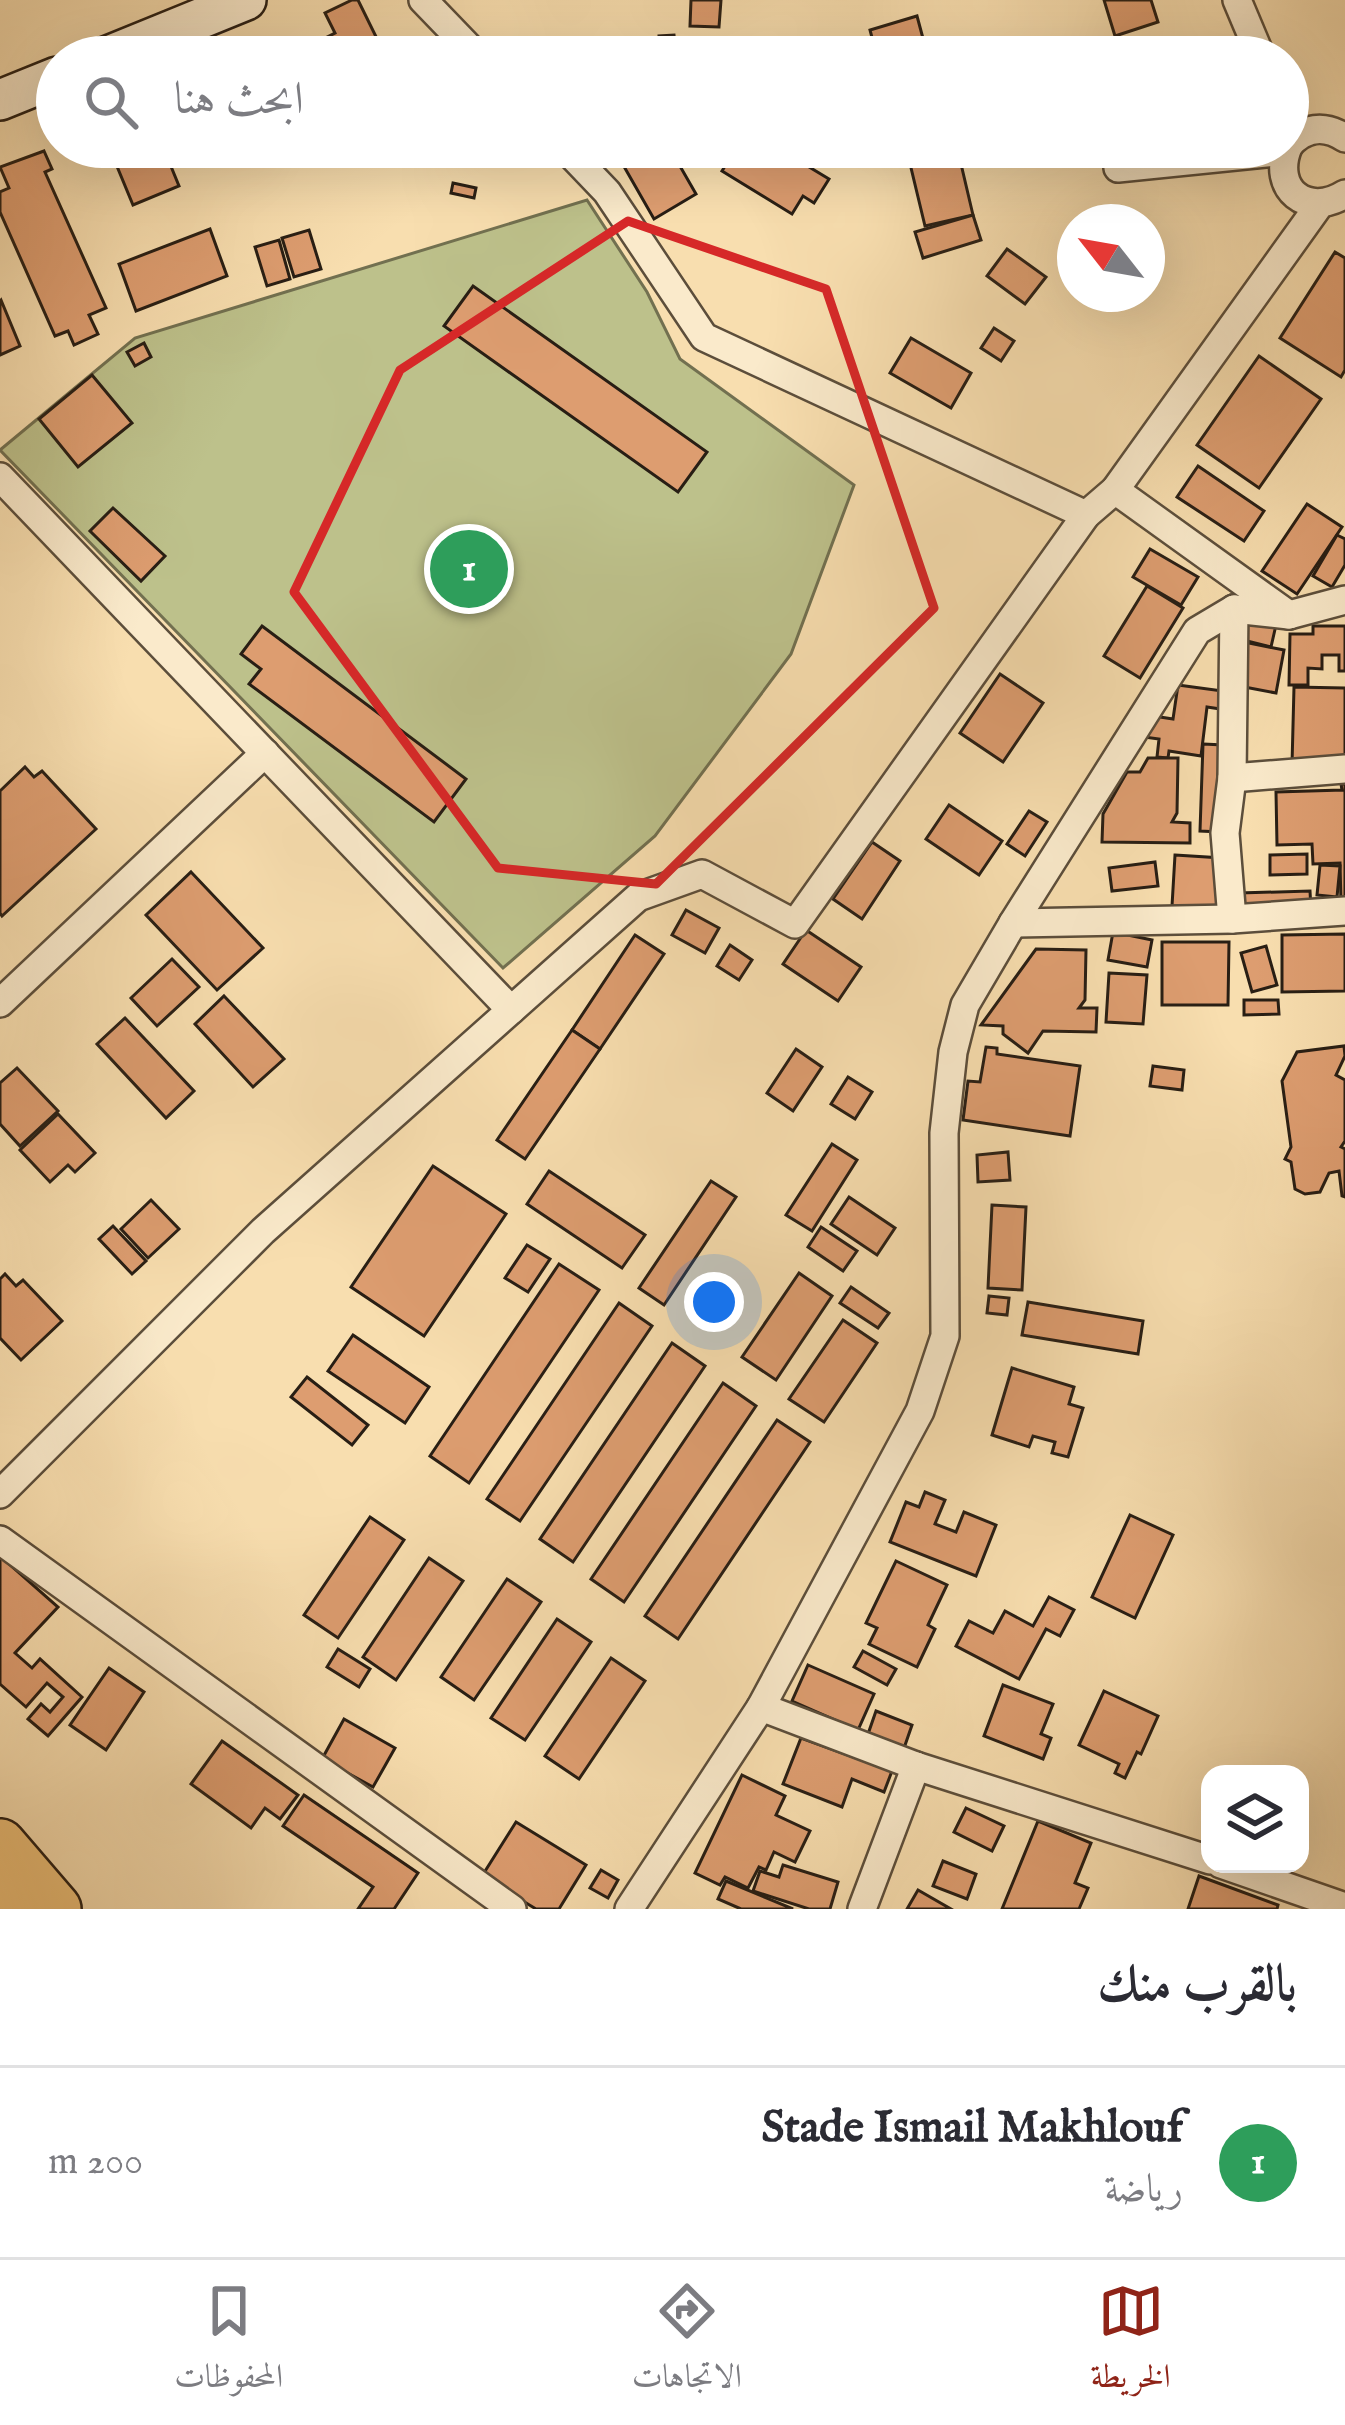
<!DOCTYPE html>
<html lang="ar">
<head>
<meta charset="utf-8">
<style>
  :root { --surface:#fff; --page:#f7f7f7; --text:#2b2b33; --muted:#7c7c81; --line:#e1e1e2; --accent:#8f2418 }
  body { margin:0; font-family:"IM FELL English",Amiri,serif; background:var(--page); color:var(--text); direction:rtl }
  .controls { position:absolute; right:36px; bottom:36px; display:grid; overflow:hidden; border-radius:24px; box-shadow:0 12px 48px #0002 }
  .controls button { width:108px; height:108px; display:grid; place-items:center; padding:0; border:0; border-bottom:3px solid var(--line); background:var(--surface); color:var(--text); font:60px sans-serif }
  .compass { position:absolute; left:1057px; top:204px; width:108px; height:108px; border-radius:50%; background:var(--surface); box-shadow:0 12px 48px #0002; rotate:301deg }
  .you { position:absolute; left:714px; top:1302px; width:42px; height:42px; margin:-30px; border:9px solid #fff; border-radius:50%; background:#1a73e8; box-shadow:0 0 0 18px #1a73e833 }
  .badge { display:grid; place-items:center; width:78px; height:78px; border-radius:50%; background:var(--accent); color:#fff; font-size:39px; font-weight:700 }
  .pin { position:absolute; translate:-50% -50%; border:6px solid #fff; box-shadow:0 3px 12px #0006 }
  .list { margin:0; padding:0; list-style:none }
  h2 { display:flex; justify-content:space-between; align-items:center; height:156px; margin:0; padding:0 48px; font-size:51px }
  h2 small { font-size:39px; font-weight:400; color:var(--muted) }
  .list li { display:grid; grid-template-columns:78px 1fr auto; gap:36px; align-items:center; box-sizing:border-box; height:192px; padding:0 48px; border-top:3px solid var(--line) }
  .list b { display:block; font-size:45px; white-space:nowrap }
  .list p { margin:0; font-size:39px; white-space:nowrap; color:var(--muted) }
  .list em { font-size:39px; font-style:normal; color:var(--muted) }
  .icon { flex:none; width:66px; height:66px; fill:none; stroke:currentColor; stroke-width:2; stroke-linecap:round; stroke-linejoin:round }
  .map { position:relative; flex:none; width:1345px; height:1909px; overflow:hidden; direction:ltr }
  .search { position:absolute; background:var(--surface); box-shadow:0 12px 48px #0002; left:36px; right:36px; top:36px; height:132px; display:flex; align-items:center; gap:30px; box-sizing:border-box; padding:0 42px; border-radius:66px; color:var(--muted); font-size:45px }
  .sheet { height:348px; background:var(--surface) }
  nav { display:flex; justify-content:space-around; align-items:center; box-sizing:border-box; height:168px; border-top:3px solid var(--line); background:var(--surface); font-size:33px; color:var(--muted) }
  nav a { display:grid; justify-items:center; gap:6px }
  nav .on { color:var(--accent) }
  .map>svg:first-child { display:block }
  .garden { fill:#bdc18b; stroke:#727050; stroke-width:3 }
  .building { fill:#dd9d70; stroke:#281e14; stroke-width:3 }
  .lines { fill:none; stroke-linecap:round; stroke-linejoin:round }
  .street-casing { stroke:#5c4e3b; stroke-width:32 }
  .secondary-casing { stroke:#281e14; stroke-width:44 }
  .highway-casing { stroke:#281e14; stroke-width:56 }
  .street { stroke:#faeacb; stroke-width:27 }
  .secondary { stroke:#faeacb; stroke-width:39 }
  .highway { stroke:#ecbf78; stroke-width:51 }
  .marked { fill:none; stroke:#d62828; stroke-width:9; stroke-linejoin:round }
</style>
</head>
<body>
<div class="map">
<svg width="1345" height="1909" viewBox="0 0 1345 1909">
  <rect width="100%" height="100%" fill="#f8deaf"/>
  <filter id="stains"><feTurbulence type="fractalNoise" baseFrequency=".00167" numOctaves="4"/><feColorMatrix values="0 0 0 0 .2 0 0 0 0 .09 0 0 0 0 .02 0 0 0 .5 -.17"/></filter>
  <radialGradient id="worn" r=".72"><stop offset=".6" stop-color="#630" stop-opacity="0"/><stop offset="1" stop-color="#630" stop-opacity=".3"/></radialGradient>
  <path class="garden" d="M587 200 647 292 680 359 854 485 791 654 655 836 503 968 0 450 135 338Z"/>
  <g class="building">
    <path d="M352 0H358L386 57H287L335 33 325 13Z"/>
    <path d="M691 0H721L719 27 690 26Z"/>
    <path d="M1104 0H1151L1158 22 1115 36Z"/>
    <path d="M917 16 928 57H877L870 30Z"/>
    <path d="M674 35 676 57H660L659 36Z"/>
    <path d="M698 40 719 44 716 57 696 55Z"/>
    <path d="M109 147H163L179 186 133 205Z"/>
    <path d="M648 147H669L696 194 654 219 622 163Z"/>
    <path d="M737 147H776L829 179 814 203 803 196 792 214 722 171Z"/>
    <path d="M906 147H957L973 215 925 226Z"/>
    <path d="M44 151 52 169 45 172 106 308 89 315 98 334 74 345 68 331 55 336 0 212V192L9 188 0 167Z"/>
    <path d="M453 183 476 188 474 198 451 193Z"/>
    <path d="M973 215 981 240 923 258 915 232Z"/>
    <path d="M210 229 227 276 136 311 119 264Z"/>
    <path d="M309 230 321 269 294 277 282 238Z"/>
    <path d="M279 240 290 279 267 286 255 247Z"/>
    <path d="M1007 249 1046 277 1025 304 987 276Z"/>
    <path d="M1335 252 1345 258V370L1341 377 1280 338Z"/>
    <path d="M473 286 707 452 678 492 444 326Z"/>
    <path d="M1 300 20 346 0 355V301Z"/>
    <path d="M994 328 1014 341 1001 361 981 348Z"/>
    <path d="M911 338 971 373 951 408 890 373Z"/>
    <path d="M144 343 151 357 135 366 127 352Z"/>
    <path d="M1259 356 1321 399 1259 488 1197 445Z"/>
    <path d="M92 375 132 423 78 467 39 419Z"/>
    <path d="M1198 466 1264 511 1244 541 1177 497Z"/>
    <path d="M1307 504 1342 527 1297 594 1262 571Z"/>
    <path d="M113 508 165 556 141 581 90 531Z"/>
    <path d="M1337 535 1345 539V565L1332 587 1313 576Z"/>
    <path d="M1150 549 1198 577 1181 605 1133 577Z"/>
    <path d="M1147 586 1183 608 1140 678 1104 656Z"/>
    <path d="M1249 619 1276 625 1271 647 1243 640Z"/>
    <path d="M262 626 466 779 434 822 249 684 261 669 241 654Z"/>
    <path d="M1313 626H1345V671H1339V655H1322V669L1308 668V685H1289L1290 634H1313Z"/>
    <path d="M1244 642 1284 650 1276 693 1234 685Z"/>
    <path d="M1000 674 1043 703 1003 762 960 733Z"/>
    <path d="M1178 685 1230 692 1227 710 1207 707 1201 756 1169 751 1168 758 1157 757 1159 739 1144 737 1147 715 1173 719Z"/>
    <path d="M1294 687 1345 688V766L1292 765Z"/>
    <path d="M1203 744 1223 745 1220 832 1200 831Z"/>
    <path d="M1148 758H1178L1177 813 1172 822 1190 823V843L1102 842 1103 814 1127 772H1140Z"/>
    <path d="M25 767 34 777 42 771 96 829 2 916 0 913V791Z"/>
    <path d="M1341 784H1345V902L1341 903 1340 863 1313 864 1312 844 1277 845 1276 792 1342 790Z"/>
    <path d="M949 805 1002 841 979 875 926 839Z"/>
    <path d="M1029 811 1047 822 1025 856 1007 844Z"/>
    <path d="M872 842 900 861 862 919 833 899Z"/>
    <path d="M1307 854V874L1270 875V855Z"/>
    <path d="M1175 855 1222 858 1220 909 1172 906Z"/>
    <path d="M1155 862 1158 886 1112 891 1109 868Z"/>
    <path d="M1320 865 1340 866 1337 897 1317 895Z"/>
    <path d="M191 872 263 948 217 990 146 915Z"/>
    <path d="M1310 891 1311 909 1239 911V893Z"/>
    <path d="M686 910 719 928 705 953 672 935Z"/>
    <path d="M806 930 861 967 838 1001 783 964Z"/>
    <path d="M1113 932 1152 940 1147 967 1108 960Z"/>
    <path d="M1345 934V991L1282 992V935Z"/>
    <path d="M635 935 664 954 600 1049 572 1030Z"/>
    <path d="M1162 942H1229L1228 1005H1162Z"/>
    <path d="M730 945 752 960 739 980 717 966Z"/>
    <path d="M1266 946 1277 985 1252 992 1241 953Z"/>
    <path d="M1036 949 1086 950 1085 1000 1079 1008H1097L1096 1032 1043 1031 1028 1053 1003 1034V1026L981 1025Z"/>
    <path d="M172 959 199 987 157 1026 131 998Z"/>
    <path d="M1109 973 1147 975 1143 1024 1106 1022Z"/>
    <path d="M224 996 284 1059 253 1087 195 1024Z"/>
    <path d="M1244 1000H1278L1279 1014 1244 1015Z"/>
    <path d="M125 1018 194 1091 166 1118 97 1044Z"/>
    <path d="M572 1030 600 1049 525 1159 497 1140Z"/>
    <path d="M1344 1046 1345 1056 1336 1075 1345 1080V1141L1341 1147 1345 1149V1197L1342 1196 1339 1171 1329 1173 1320 1192 1305 1194 1295 1189 1291 1162 1285 1159 1291 1147 1282 1081 1297 1052Z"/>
    <path d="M986 1047 997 1048V1054L1080 1066 1070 1136 963 1120 968 1081 980 1082Z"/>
    <path d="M796 1049 822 1067 793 1111 767 1093Z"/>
    <path d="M1153 1066 1184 1070 1182 1090 1150 1086Z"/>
    <path d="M17 1068 58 1111 20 1146 0 1124V1083Z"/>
    <path d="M848 1077 872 1092 855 1119 831 1104Z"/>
    <path d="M58 1114 95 1153 75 1172 68 1165 50 1182 20 1150Z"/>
    <path d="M832 1144 857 1160 812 1231 786 1215Z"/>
    <path d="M1008 1152 1010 1180 978 1182 977 1155Z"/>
    <path d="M433 1166 506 1214 424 1336 351 1287Z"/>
    <path d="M549 1171 645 1235 622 1268 527 1204Z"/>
    <path d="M711 1181 736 1197 664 1305 639 1288Z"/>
    <path d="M849 1197 895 1228 877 1255 831 1224Z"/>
    <path d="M151 1200 179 1229 148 1258 121 1229Z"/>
    <path d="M992 1205 1026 1207 1022 1290 988 1288Z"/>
    <path d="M113 1226 146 1261 132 1274 99 1239Z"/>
    <path d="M821 1227 857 1251 843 1271 808 1247Z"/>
    <path d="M527 1245 550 1259 528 1292 505 1278Z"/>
    <path d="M559 1264 599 1290 469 1483 430 1456Z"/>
    <path d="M799 1273 832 1296 776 1380 742 1357Z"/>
    <path d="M5 1274 16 1286 23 1280 62 1321 21 1360 0 1338V1279Z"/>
    <path d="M851 1287 889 1313 878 1328 840 1303Z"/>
    <path d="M989 1296 1009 1298 1007 1315 987 1313Z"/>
    <path d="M1028 1302 1143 1321 1138 1354 1022 1335Z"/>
    <path d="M619 1303 652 1326 520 1521 487 1499Z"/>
    <path d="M843 1320 877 1343 824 1422 789 1399Z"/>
    <path d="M353 1335 429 1387 405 1423 328 1371Z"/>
    <path d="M672 1343 705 1366 573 1562 540 1539Z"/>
    <path d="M1012 1368 1074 1387 1069 1404 1083 1408 1068 1457 1052 1453 1055 1442 1033 1436 1029 1447 992 1435Z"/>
    <path d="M307 1377 368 1425 352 1445 291 1397Z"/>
    <path d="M723 1383 756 1406 624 1602 591 1579Z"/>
    <path d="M777 1420 810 1442 678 1639 645 1616Z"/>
    <path d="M925 1492 945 1500 935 1524 956 1532 964 1512 996 1525 976 1576 890 1542 906 1502 919 1507Z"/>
    <path d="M1130 1515 1173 1535 1135 1618 1092 1597Z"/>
    <path d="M370 1517 404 1540 338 1638 304 1615Z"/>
    <path d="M0 1556 58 1607 15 1653 32 1668 40 1659 82 1697 48 1736 28 1719 41 1704 50 1712 63 1697 47 1683 26 1707 0 1684Z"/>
    <path d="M429 1558 463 1581 396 1680 363 1657Z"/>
    <path d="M896 1561 947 1585 928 1625 935 1629 917 1667 869 1644 877 1628 866 1623Z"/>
    <path d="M507 1579 541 1602 474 1700 441 1677Z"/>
    <path d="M1049 1597 1074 1610 1060 1636 1046 1629 1019 1679 956 1646 969 1621 993 1633 1005 1611 1033 1626Z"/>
    <path d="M557 1619 591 1642 525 1740 491 1718Z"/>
    <path d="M338 1649 370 1669 359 1687 327 1667Z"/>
    <path d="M863 1651 896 1669 887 1685 854 1667Z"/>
    <path d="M611 1658 645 1681 579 1779 545 1756Z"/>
    <path d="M808 1665 874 1694 858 1730 792 1701Z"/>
    <path d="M109 1668 144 1692 106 1750 70 1725Z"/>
    <path d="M1003 1685 1053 1704 1041 1734 1051 1738 1043 1759 984 1736Z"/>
    <path d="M1104 1691 1158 1716 1141 1754 1137 1752 1125 1778 1115 1773 1119 1764 1079 1745Z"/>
    <path d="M876 1711 912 1725 903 1751 867 1737Z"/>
    <path d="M344 1719 395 1748 373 1787 322 1759Z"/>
    <path d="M801 1738 892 1771 884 1792 852 1779 842 1807 783 1784Z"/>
    <path d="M222 1741 298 1795 280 1819 265 1808 251 1828 191 1784Z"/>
    <path d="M742 1775 785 1796 776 1815 810 1831 795 1862 774 1852 766 1870 759 1867 748 1888 725 1877 720 1885 695 1873Z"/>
    <path d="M304 1795 418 1873 394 1909H358L373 1887 283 1826Z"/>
    <path d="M966 1808 1004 1826 992 1851 954 1832Z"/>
    <path d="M1038 1821 1091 1843 1075 1883 1088 1888 1079 1909H1002Z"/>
    <path d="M516 1822 586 1865 559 1909H536L482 1876Z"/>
    <path d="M943 1861 976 1874 967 1899 933 1886Z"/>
    <path d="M783 1865 838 1882 830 1909H809L753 1891 760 1871 779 1877Z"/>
    <path d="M601 1870 618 1880 608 1898 590 1888Z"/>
    <path d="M1199 1876 1278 1905 1277 1909H1188Z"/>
    <path d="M726 1881 793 1909H741L718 1899Z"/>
    <path d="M918 1890 951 1909H907Z"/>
  </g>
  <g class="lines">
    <g class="street-casing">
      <g id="street">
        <path d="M423 0 478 57"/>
        <path d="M1237 0 1261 57"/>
        <path d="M1288 146C1304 127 1324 124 1345 138"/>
        <path d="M564 147 607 192 704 337 1086 515"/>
        <path d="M1288 147C1271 189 1307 218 1345 194"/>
        <path d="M1118 168 1285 151"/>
        <path d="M0 477 511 1010"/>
        <path d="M1115 490 1320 204"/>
        <path d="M1232 778 1345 769"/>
        <path d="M1232 919 1225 833 1232 778 1234 609"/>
        <path d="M1013 923 1232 919 1345 911"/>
        <path d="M0 1003 265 753"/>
        <path d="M0 1494 263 1231 638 897 702 874 795 924 1086 515 1115 490 1289 615"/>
        <path d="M0 1540 512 1909"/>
        <path d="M761 1707 916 1766 1210 1860"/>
        <path d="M1221 1864 1345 1907"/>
        <path d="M629 1909 761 1707 920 1411 945 1336 944 1133 953 1052 965 1005 1013 923 1197 631 1234 609 1289 615 1345 600"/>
        <path d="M862 1909 916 1766"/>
      </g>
    </g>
    <g class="secondary-casing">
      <g id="secondary">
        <path d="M106 57 246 0"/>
        <path d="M0 100 57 77"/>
      </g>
    </g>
    <g class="highway-casing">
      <g id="highway">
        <path d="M0 1845 55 1909"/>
        <path d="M0 1907 2 1909"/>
      </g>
    </g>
    <use href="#street" class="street"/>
    <use href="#secondary" class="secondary"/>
    <use href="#highway" class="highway"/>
  </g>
  <path class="marked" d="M628 221 826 289 934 608 656 884 498 868 294 592 400 370Z"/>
  <rect width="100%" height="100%" filter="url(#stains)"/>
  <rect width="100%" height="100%" fill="url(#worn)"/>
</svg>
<div class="controls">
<button><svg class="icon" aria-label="layers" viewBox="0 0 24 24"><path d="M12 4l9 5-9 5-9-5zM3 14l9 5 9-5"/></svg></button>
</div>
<svg class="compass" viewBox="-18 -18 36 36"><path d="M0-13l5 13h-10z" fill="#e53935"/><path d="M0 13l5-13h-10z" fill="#7c7c81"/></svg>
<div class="you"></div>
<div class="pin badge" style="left:469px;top:569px;background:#2e9e5b">1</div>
<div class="search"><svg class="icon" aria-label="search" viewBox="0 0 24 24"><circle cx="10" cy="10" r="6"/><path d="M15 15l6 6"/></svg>ابحث هنا</div>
</div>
<section class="sheet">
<h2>بالقرب منك<small></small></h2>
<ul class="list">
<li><span class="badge" style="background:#2e9e5b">1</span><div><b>Stade Ismail Makhlouf</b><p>رياضة</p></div><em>200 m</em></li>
</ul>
</section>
<nav>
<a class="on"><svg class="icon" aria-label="map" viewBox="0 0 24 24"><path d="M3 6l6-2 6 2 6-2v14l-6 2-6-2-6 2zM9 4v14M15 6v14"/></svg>الخريطة</a>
<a><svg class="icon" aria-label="directions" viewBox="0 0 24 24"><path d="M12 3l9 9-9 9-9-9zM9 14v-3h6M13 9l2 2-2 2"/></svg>الاتجاهات</a>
<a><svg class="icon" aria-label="saved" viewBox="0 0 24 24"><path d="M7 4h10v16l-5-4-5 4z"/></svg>المحفوظات</a>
</nav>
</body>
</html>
